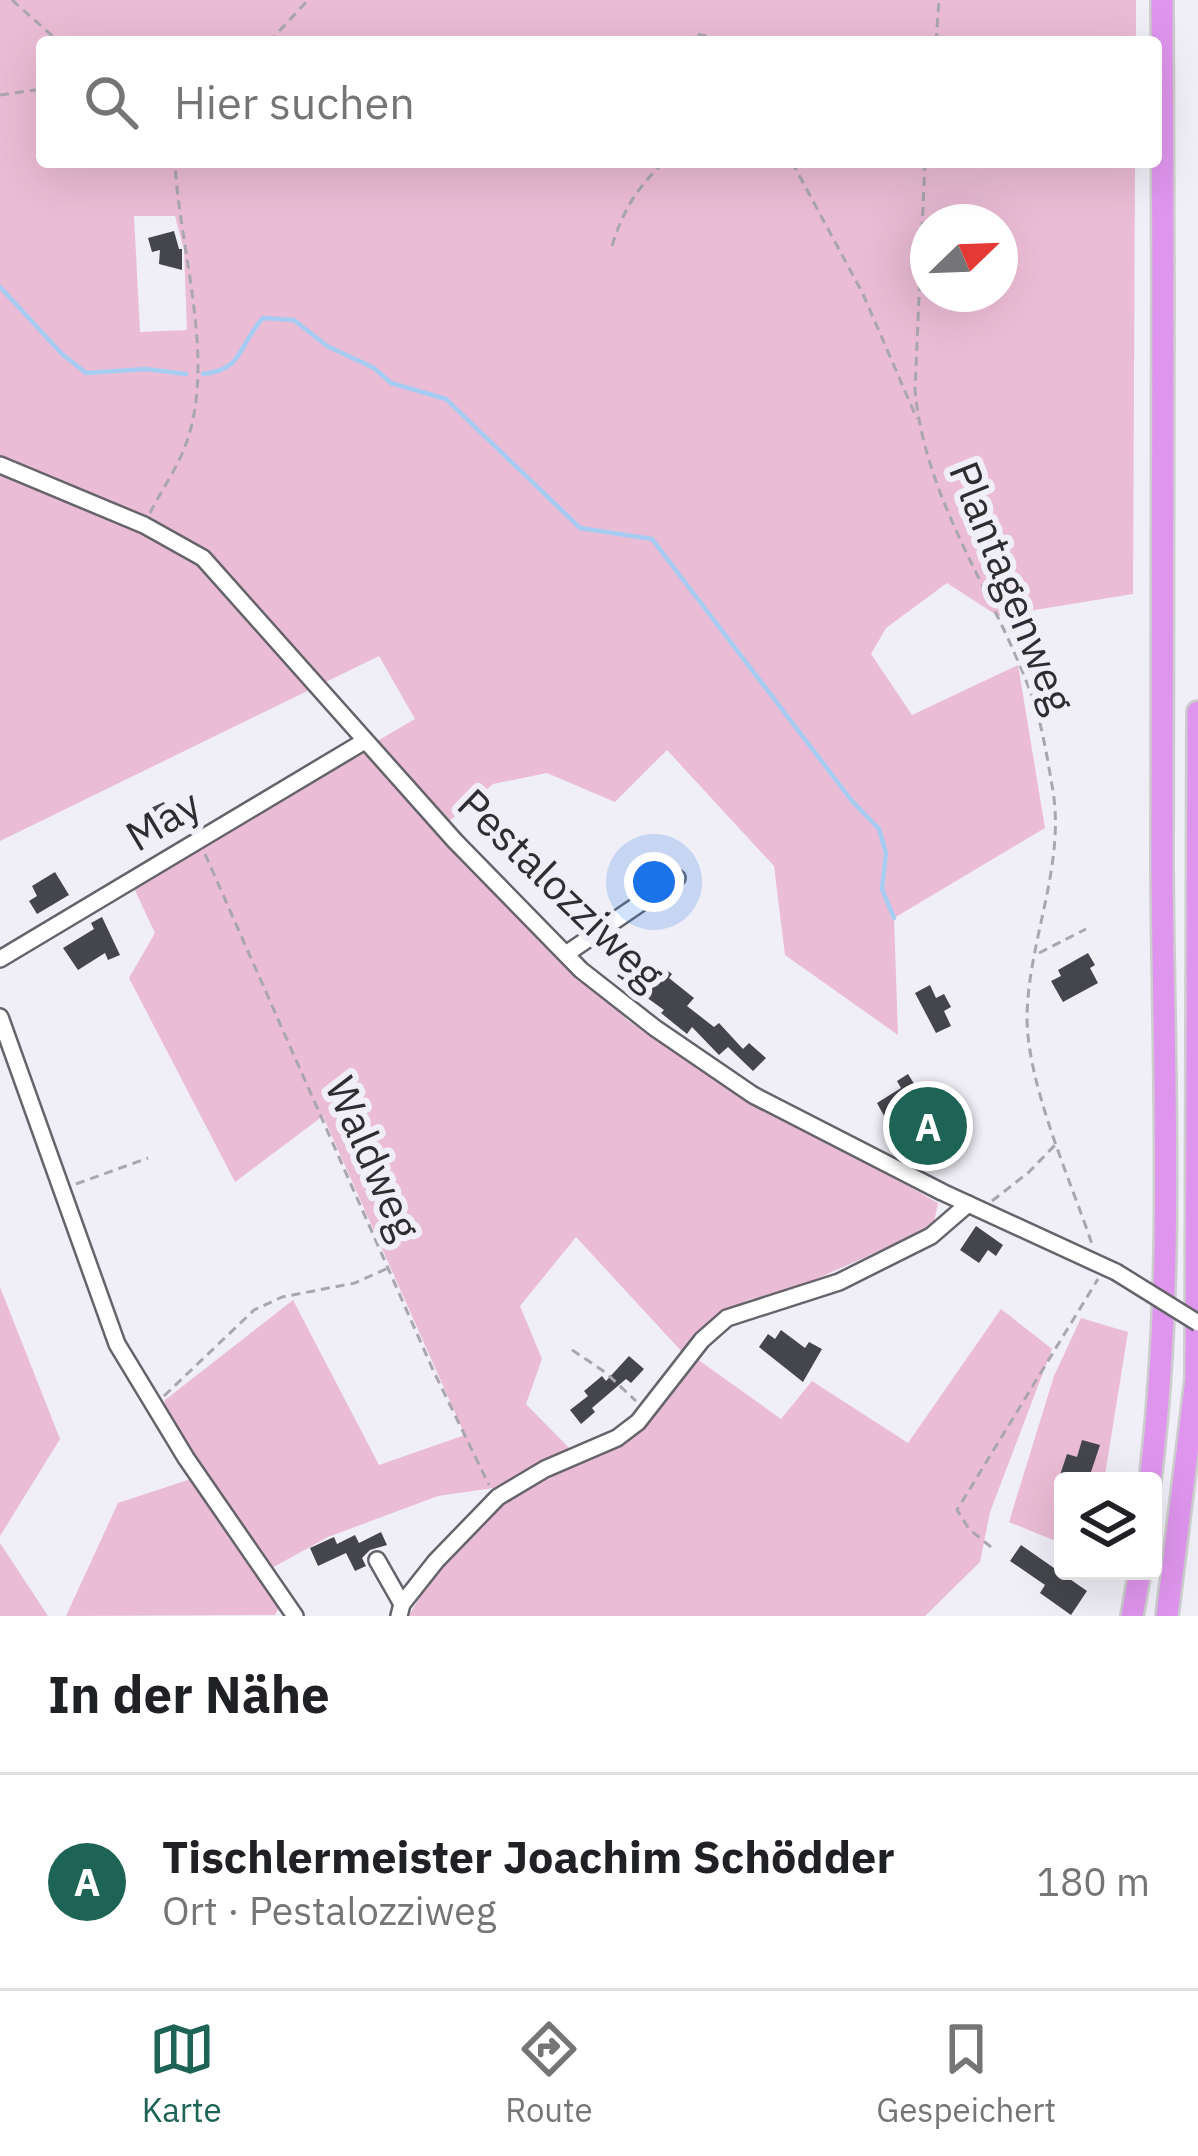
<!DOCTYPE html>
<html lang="de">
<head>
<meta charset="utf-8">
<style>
  :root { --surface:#fff; --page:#f2f2f2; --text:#202124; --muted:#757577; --line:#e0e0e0; --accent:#1d6356 }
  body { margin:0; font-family:"IBM Plex Sans",sans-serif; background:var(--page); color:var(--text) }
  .controls { position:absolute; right:36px; bottom:36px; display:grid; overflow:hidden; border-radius:12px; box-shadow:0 12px 48px #0002 }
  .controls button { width:108px; height:108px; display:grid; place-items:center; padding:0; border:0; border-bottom:3px solid var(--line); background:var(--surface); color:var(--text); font:60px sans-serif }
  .compass { position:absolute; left:910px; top:204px; width:108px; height:108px; border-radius:50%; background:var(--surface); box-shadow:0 12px 48px #0002; rotate:67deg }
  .you { position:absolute; left:654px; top:882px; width:42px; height:42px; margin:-30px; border:9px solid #fff; border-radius:50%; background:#1a73e8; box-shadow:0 0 0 18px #1a73e833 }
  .badge { display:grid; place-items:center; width:78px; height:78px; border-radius:50%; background:var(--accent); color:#fff; font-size:39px; font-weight:700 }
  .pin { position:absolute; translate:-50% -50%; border:6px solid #fff; box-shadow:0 3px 12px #0006 }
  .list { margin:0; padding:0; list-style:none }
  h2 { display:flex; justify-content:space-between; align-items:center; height:156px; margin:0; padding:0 48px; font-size:51px }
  h2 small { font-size:39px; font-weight:400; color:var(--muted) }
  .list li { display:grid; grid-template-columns:78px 1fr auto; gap:36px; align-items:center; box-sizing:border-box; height:216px; padding:0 48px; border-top:3px solid var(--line) }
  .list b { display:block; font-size:45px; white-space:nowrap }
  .list p { margin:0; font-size:39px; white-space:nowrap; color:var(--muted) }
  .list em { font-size:39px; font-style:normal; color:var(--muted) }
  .icon { flex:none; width:66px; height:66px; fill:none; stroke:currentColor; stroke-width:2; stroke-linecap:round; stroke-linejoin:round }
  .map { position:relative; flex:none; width:1198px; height:1616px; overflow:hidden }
  .search { position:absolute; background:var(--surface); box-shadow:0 12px 48px #0002; left:36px; right:36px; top:36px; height:132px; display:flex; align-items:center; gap:30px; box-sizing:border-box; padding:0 42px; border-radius:12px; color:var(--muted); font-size:45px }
  .sheet { height:372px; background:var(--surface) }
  nav { display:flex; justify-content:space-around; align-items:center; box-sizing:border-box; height:168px; border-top:3px solid var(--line); background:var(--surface); font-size:33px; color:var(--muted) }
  nav a { display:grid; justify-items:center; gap:6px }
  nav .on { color:var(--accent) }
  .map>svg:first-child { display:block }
  .green { fill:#ebbcd5; fill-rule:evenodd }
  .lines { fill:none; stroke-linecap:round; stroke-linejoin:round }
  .stream { stroke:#a7ccf2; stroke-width:4.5 }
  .building { fill:#44464c }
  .minor-casing { stroke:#66646b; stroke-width:20 }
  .highway-casing { stroke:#cdcdcd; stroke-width:26 }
  .path { stroke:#a9a7ad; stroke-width:3; stroke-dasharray:9 6; stroke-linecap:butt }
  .minor { stroke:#fff; stroke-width:15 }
  .highway { stroke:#df95ed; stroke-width:21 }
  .minor-bridge-casing { stroke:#66646b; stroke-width:20; stroke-linecap:butt }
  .minor-bridge { stroke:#fff; stroke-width:15 }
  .labels { text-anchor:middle; stroke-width:12; stroke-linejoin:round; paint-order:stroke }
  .street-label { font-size:42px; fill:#2e2d30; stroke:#f0eef6 }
</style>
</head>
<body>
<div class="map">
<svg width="1198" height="1616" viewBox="0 0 1198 1616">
  <rect width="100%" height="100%" fill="#f0eef6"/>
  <g class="green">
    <path d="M0 0H1136V42H42V162H1135L1133 594 998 616 947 583 886 628 871 654 912 715 1018 665 1045 828 894 918 898 1035 785 955 774 866 667 750 615 802 547 773 493 784 440 829 627 1020 697 1066 938 1203 933 1227 798 1287 748 1300 712 1318 683 1353 576 1237 520 1306 542 1359 526 1404 570 1449 500 1487 438 1496 328 1537 270 1569 164 1410 165 1400 293 1300 379 1465 465 1435 323 1116 235 1182 129 978 155 933 132 884 415 719 379 656 0 841ZM134 216H175L184 250 187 330 140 332ZM928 222H1000V294H928Z"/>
    <path d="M0 1287 60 1439 0 1536Z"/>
    <path d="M1001 1309 1052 1349 990 1512 980 1562 925 1616H409C436 1565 493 1503 544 1476 568 1463 599 1458 621 1442 652 1420 675 1389 697 1359L781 1419 812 1381 908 1443Z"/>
    <path d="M1081 1318 1128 1332 1104 1481H1063V1544L1009 1522 1054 1376Z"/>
    <path d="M194 1478 279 1607 275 1615 66 1616 118 1503Z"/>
    <path d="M0 1543 48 1616H0Z"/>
  </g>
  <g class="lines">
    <g class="stream">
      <path d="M0 287 62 354 86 373 146 369 186 374"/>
      <path d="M203 374C244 370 238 345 263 318L294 320 327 346 374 368 391 383 446 399 580 528 652 539 852 801 879 829 886 853 882 889 894 918"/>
    </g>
  </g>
  <g class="building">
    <path d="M174 231 179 249H182V270L159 264 160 250 152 252 148 238Z"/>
    <path d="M164 802 176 830 155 840 142 812Z"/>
    <path d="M55 872 69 895 37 914 29 901 37 896 32 886Z"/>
    <path d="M102 917 120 955 108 960 105 953 78 970 63 948 94 929 91 923Z"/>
    <path d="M1088 953 1095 965 1090 968 1098 983 1063 1002 1051 981 1061 976 1058 970Z"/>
    <path d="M627 962 648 979 660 965 672 974 669 978 694 998 687 1006 714 1027 719 1023 743 1049 749 1043 766 1058 753 1071 728 1047 719 1055 692 1027 687 1034 661 1013 664 1010 617 976Z"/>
    <path d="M930 985 936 998 944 994 951 1007 944 1011 951 1026 936 1033 915 993Z"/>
    <path d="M908 1074 918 1090 923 1087 931 1099 926 1102 956 1147 939 1158 929 1143 907 1158 877 1103 901 1088 897 1081Z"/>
    <path d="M976 1226 1003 1245 996 1256 988 1250 979 1263 960 1250Z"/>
    <path d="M781 1330 805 1348 809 1342 822 1349 803 1382 759 1347 768 1334 775 1339Z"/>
    <path d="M629 1356 644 1369 631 1383 626 1379 592 1408 595 1412 581 1424 570 1410 588 1396 584 1391 602 1376 606 1381Z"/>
    <path d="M1082 1440 1100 1445 1091 1472 1113 1481H1080L1060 1475 1067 1454 1077 1457Z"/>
    <path d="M381 1532 387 1545 370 1550 362 1558 366 1566 355 1571 346 1553 318 1566 310 1548 334 1537 337 1544 355 1535 359 1543Z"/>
    <path d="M1021 1545 1087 1591 1071 1615 1040 1593 1045 1585 1010 1561Z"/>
  </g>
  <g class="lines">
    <g class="minor-casing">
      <g id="minor">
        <path d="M0 465 144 525 203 558 455 841 581 970 655 1028 753 1095 942 1192 1116 1272"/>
        <path d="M566 954 677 878"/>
        <path d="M0 959 363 742"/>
        <path d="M0 1017 117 1344 186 1458 295 1616"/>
        <path d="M377 1560 402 1604"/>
        <path d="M399 1616 402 1604 436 1561 498 1497 545 1469 617 1438 638 1422 702 1340 727 1318 839 1282 931 1236 968 1204"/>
      </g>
    </g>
    <g class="highway-casing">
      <g id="highway">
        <path d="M1150 1481C1175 1275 1163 1070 1162 864 1162 576 1164 288 1162 0"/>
        <path d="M1132 1616 1140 1571"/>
        <path d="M1167 1616 1196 1379 1198 712"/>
      </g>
    </g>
    <g class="path">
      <path d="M12 0 59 42"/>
      <path d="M269 42 308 0"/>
      <path d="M685 42 697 34 733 42"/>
      <path d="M936 42 939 0"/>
      <path d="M0 95 42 89"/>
      <path d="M792 162 863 294 917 419"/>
      <path d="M925 162 915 389C925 504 997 595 1034 702 1043 730 1048 762 1053 791 1065 868 1028 941 1027 1017 1027 1084 1070 1179 1092 1244"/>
      <path d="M612 246C623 210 637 188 664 162"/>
      <path d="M150 513C162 489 180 464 188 438 215 355 179 247 175 162"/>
      <path d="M205 854 433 1370 489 1485"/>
      <path d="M1039 953 1086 929"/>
      <path d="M76 1184 148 1158"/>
      <path d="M992 1201 1029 1172 1056 1144"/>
      <path d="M572 1350 605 1372 636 1401"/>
      <path d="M164 1396 254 1310 282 1297 355 1283 388 1268"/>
      <path d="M991 1547 969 1529 957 1510 1098 1279"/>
    </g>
    <use href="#minor" class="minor"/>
    <use href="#highway" class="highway"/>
    <g class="minor-bridge-casing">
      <path id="minor-bridge" d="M1116 1272 1198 1323"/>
    </g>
    <use href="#minor-bridge" class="minor-bridge"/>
  </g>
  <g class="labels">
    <g class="street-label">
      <text transform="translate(1012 587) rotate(68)" y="15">Plantagenweg</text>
      <text transform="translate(163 820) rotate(-31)" y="15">May</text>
      <text transform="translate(561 889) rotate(44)" y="15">Pestalozziweg</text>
      <text transform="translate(373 1158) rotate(66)" y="15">Waldweg</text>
    </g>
  </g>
</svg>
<div class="controls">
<button><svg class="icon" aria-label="layers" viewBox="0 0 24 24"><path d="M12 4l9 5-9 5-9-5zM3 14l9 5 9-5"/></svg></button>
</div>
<svg class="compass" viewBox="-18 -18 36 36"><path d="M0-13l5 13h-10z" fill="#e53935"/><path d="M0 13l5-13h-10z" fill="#757577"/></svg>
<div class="you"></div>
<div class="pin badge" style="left:928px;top:1126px">A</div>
<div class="search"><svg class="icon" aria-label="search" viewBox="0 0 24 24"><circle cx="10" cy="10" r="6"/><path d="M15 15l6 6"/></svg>Hier suchen</div>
</div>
<section class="sheet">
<h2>In der Nähe<small></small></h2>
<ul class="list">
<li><span class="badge">A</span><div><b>Tischlermeister Joachim Schödder</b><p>Ort · Pestalozziweg</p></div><em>180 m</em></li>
</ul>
</section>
<nav>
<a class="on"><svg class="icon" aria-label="map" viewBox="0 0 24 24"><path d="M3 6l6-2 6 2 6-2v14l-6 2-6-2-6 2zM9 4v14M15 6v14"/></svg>Karte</a>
<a><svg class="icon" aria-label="directions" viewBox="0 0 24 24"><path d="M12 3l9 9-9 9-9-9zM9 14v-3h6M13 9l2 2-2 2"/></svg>Route</a>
<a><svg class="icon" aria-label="saved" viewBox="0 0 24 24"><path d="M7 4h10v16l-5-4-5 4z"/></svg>Gespeichert</a>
</nav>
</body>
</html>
